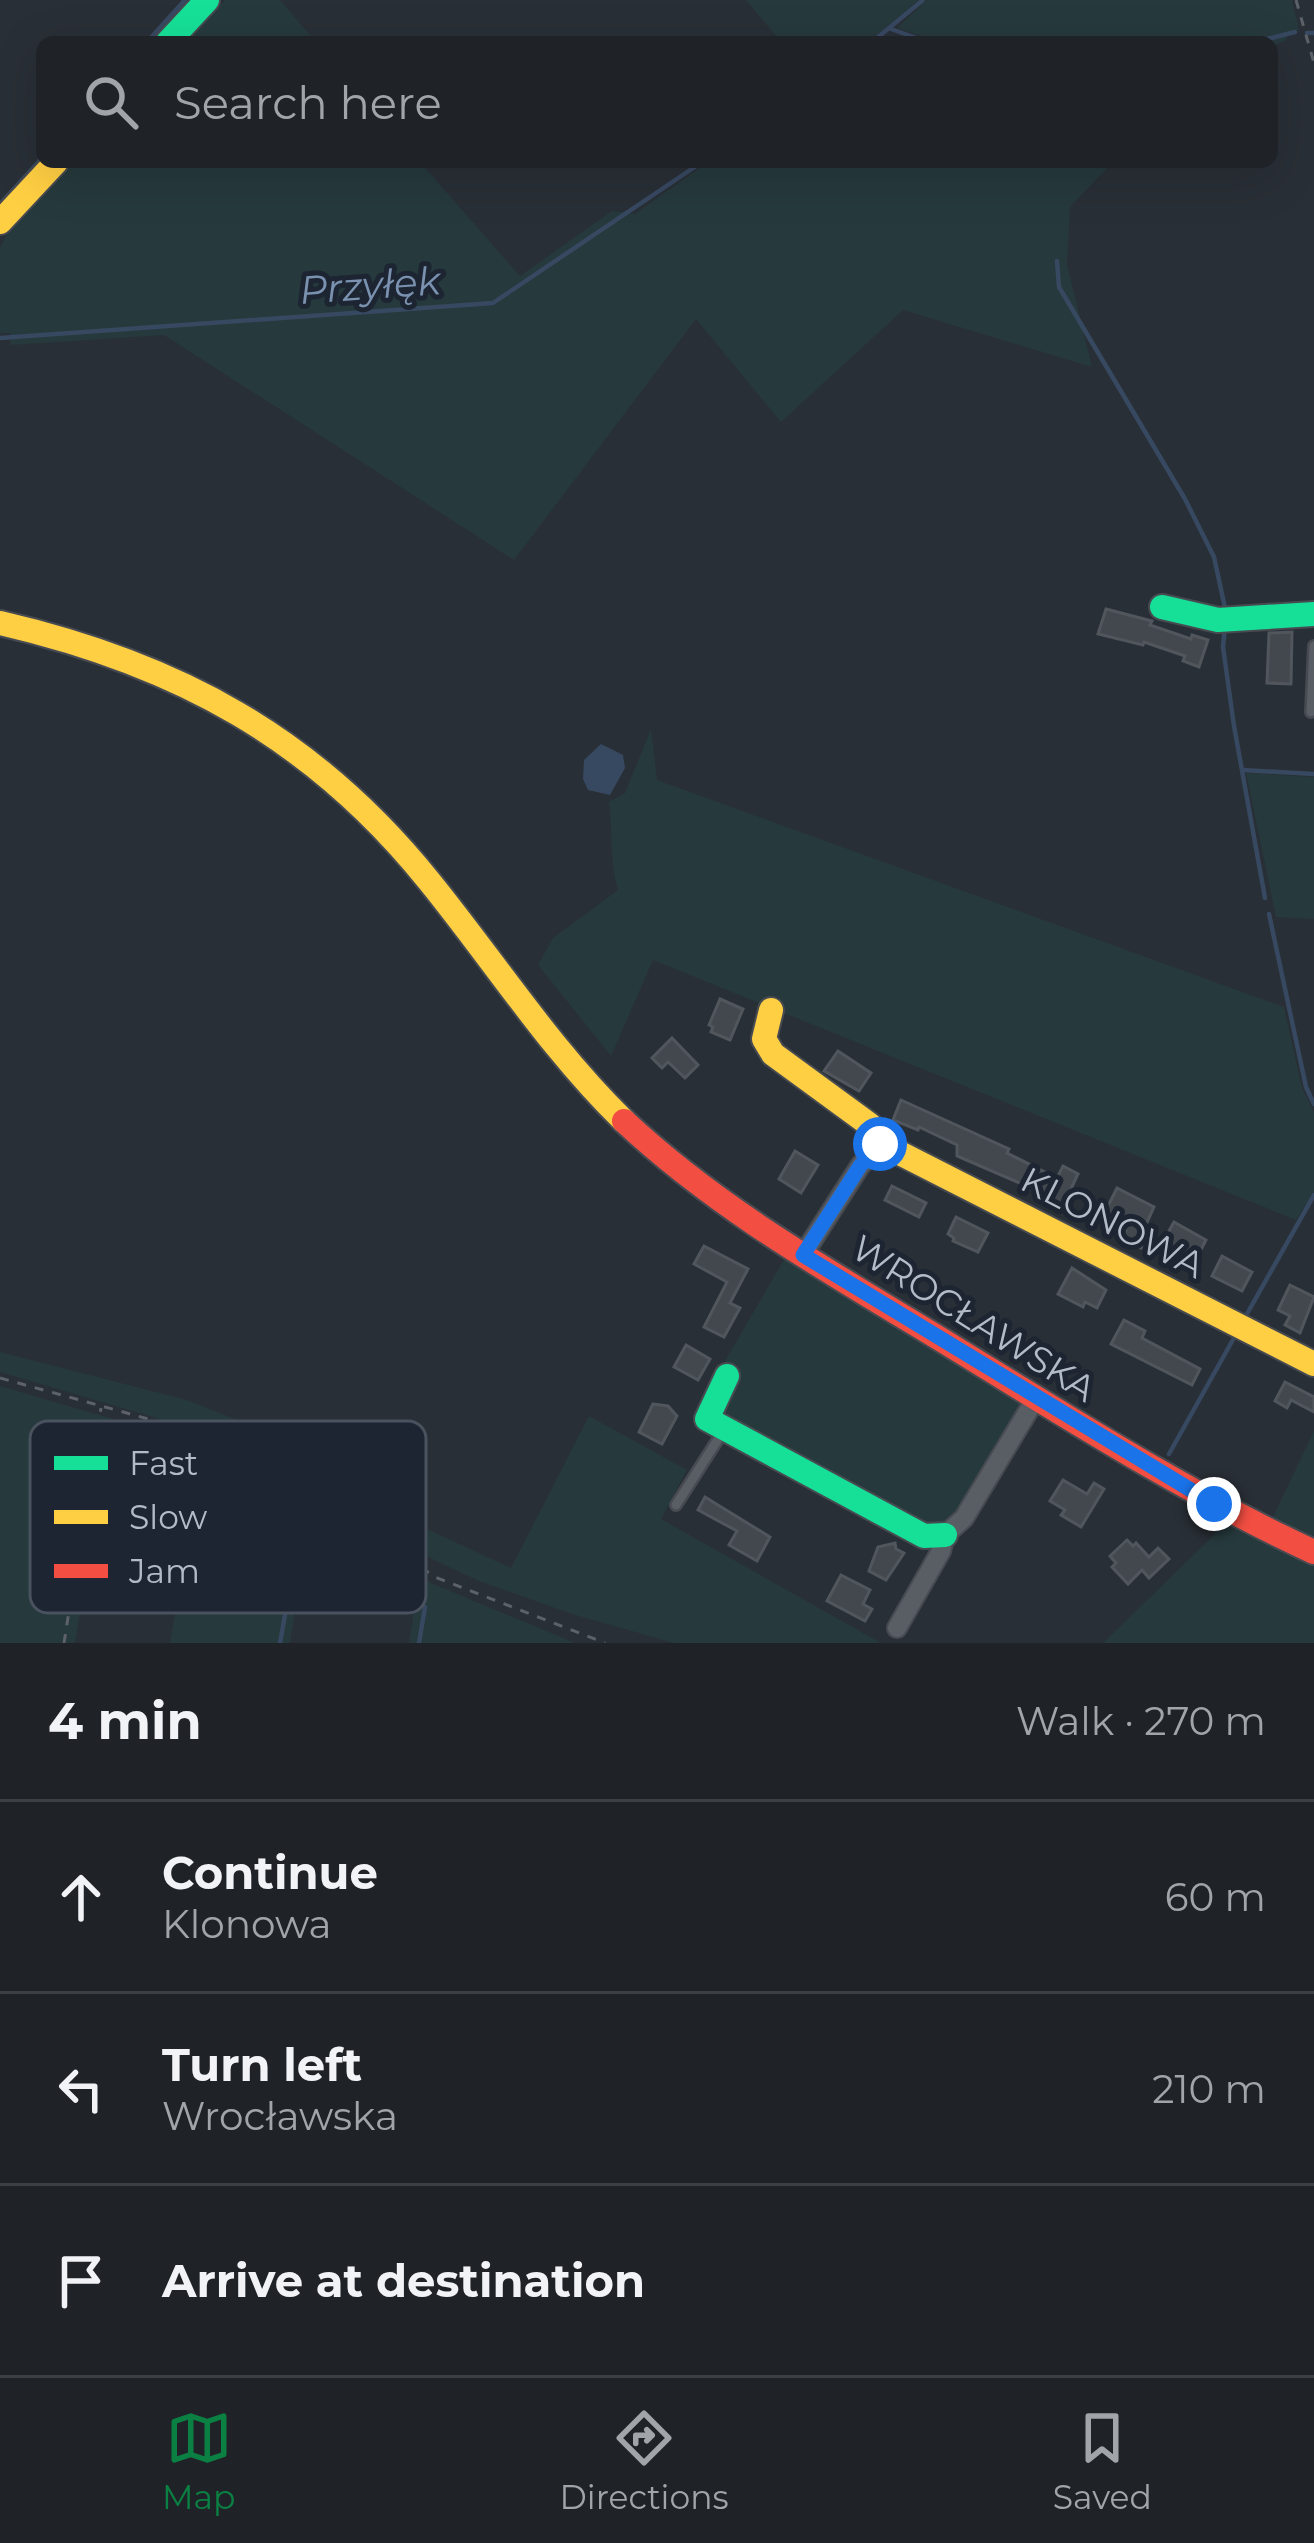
<!DOCTYPE html>
<html lang="en">
<head>
<meta charset="utf-8">
<style>
  :root { --surface:#1f2328; --page:#272b30; --text:#f1f3f6; --muted:#a1a4a8; --line:#3c4045; --accent:#0b8043 }
  body { margin:0; font-family:Montserrat,sans-serif; background:var(--page); color:var(--text) }
  .stop { position:absolute; width:36px; height:36px; margin:-27px; border:9px solid #1a73e8; border-radius:50%; background:#fff }
  .stop.end { background:#1a73e8; border-color:#fff; box-shadow:0 3px 12px #0008 }
  .list { margin:0; padding:0; list-style:none }
  h2 { display:flex; justify-content:space-between; align-items:center; height:156px; margin:0; padding:0 48px; font-size:51px }
  h2 small { font-size:39px; font-weight:400; color:var(--muted) }
  .list li { display:grid; grid-template-columns:78px 1fr auto; gap:36px; align-items:center; box-sizing:border-box; height:192px; padding:0 48px; border-top:3px solid var(--line) }
  .list b { display:block; font-size:45px; white-space:nowrap }
  .list p { margin:0; font-size:39px; white-space:nowrap; color:var(--muted) }
  .list em { font-size:39px; font-style:normal; color:var(--muted) }
  .icon { flex:none; width:66px; height:66px; fill:none; stroke:currentColor; stroke-width:2; stroke-linecap:round; stroke-linejoin:round }
  .map { position:relative; flex:none; width:1314px; height:1643px; overflow:hidden }
  .search { position:absolute; background:var(--surface); box-shadow:0 12px 48px #0002; left:36px; right:36px; top:36px; height:132px; display:flex; align-items:center; gap:30px; box-sizing:border-box; padding:0 42px; border-radius:18px; color:var(--muted); font-size:45px }
  .sheet { height:732px; background:var(--surface) }
  nav { display:flex; justify-content:space-around; align-items:center; box-sizing:border-box; height:168px; border-top:3px solid var(--line); background:var(--surface); font-size:33px; color:var(--muted) }
  nav a { display:grid; justify-items:center; gap:6px }
  nav .on { color:var(--accent) }
  .map>svg:first-child { display:block }
  .green { fill:#26393c }
  .water { fill:#374861 }
  .lines { fill:none; stroke-linecap:round; stroke-linejoin:round }
  .stream { stroke:#374861; stroke-width:4.5 }
  .building { fill:#43484e; stroke:#51565d; stroke-width:3 }
  .lane-casing { stroke:#474b51; stroke-width:14 }
  .street-casing { stroke:#474b51; stroke-width:22 }
  .fast-casing { stroke:#474b51; stroke-width:28 }
  .slow-casing { stroke:#474b51; stroke-width:28 }
  .jam-casing { stroke:#474b51; stroke-width:28 }
  .path { stroke:#5c6268; stroke-width:3; stroke-dasharray:9 9; stroke-linecap:butt }
  .lane { stroke:#595d64; stroke-width:9 }
  .street { stroke:#595d64; stroke-width:18 }
  .fast { stroke:#16e098; stroke-width:24 }
  .slow { stroke:#ffcf43; stroke-width:24 }
  .jam { stroke:#f24e42; stroke-width:24 }
  .route { stroke:#1a73e8; stroke-width:15 }
  .labels { text-anchor:middle; stroke-width:10; stroke-linejoin:round; paint-order:stroke }
  .street-label { font-size:36px; fill:#b2bbc7; stroke:#1c2531 }
  .water-label { font-size:39px; font-style:italic; fill:#7a91af; stroke:#1c2531 }
  .key { fill:#1c2531; stroke:#49525e; stroke-width:3 }
  .key-label { font-size:33px; fill:#b2bbc7 }
</style>
</head>
<body>
<div class="map">
<svg width="1314" height="1643" viewBox="0 0 1314 1643">
  <rect width="100%" height="100%" fill="#292f36"/>
  <g class="green">
    <path d="M225 0H280L316 42H186Z"/>
    <path d="M746 0H919L868 42H781Z"/>
    <path d="M927 0H1292L1299 30 1289 32 1285 41 1272 46V42H939L897 28Z"/>
    <path d="M75 162H420L520 276 612 211 635 214 708 162H1113L1070 207 1067 264 1092 367 903 310 781 422 696 319 514 560 164 335 11 345 10 333H0V248L6 236Z"/>
    <path d="M651 729 657 780 1284 1007 1302 1088 1314 1112V1192L1296 1220 653 960 611 1056 538 965 553 938 618 890C609 860 613 832 609 802L625 793Z"/>
    <path d="M1246 773 1314 777V919L1276 917Z"/>
    <path d="M785 1258 1021 1397 1025 1407 950 1528 933 1534 719 1421 721 1368Z"/>
    <path d="M0 1352 187 1400 314 1450 412 1522 511 1568 589 1416 687 1470 661 1519 881 1643H674L572 1614 479 1581 432 1559 329 1497 313 1500 290 1643H170L204 1444 240 1454 242 1448 194 1429 0 1372Z"/>
    <path d="M0 1386 113 1419 75 1643H0Z"/>
    <path d="M1314 1431V1541L1271 1521Z"/>
    <path d="M1218 1520 1314 1564V1643H1103L1214 1535Z"/>
    <path d="M420 1574 431 1583 575 1643H409Z"/>
  </g>
  <path class="water" d="M601 744 623 755 625 768 610 795 588 790 583 779 584 760Z"/>
  <g class="lines">
    <g class="stream">
      <path d="M891 29 928 42"/>
      <path d="M1307 33H1314"/>
      <path d="M147 42 185 0"/>
      <path d="M872 42 923 0"/>
      <path d="M1256 42 1295 32"/>
      <path d="M0 204 42 158"/>
      <path d="M1057 261 1059 287 1185 499 1214 557 1225 608"/>
      <path d="M0 338 493 303 702 162"/>
      <path d="M1225 626 1223 647 1234 726 1265 898"/>
      <path d="M1243 770 1314 774"/>
      <path d="M1269 914 1306 1087 1314 1104"/>
      <path d="M1243 1321 1314 1195"/>
      <path d="M1169 1454 1235 1336"/>
      <path d="M280 1643 305 1502"/>
      <path d="M419 1643 425 1607"/>
    </g>
  </g>
  <g class="building">
    <path d="M1106 609 1152 621 1150 625 1191 639 1192 635 1208 640 1199 667 1183 661 1185 656 1144 642 1143 645 1098 634Z"/>
    <path d="M1292 632 1291 684 1267 683 1269 633Z"/>
    <path d="M720 999 743 1009 730 1040 711 1032 713 1027 709 1025Z"/>
    <path d="M672 1038 698 1065 685 1078 668 1062 662 1068 652 1058Z"/>
    <path d="M838 1051 871 1073 859 1091 824 1071Z"/>
    <path d="M901 1100 1009 1149 1007 1153 1057 1178 1063 1166 1078 1174 1071 1189 1076 1197 1066 1198 1061 1208 1022 1184 957 1156V1145L919 1127 918 1130 893 1120Z"/>
    <path d="M795 1151 818 1165 801 1193 779 1179Z"/>
    <path d="M892 1186 926 1203 919 1217 885 1200Z"/>
    <path d="M1117 1188 1154 1207 1143 1231 1148 1234 1141 1248 1122 1238 1126 1231 1104 1214Z"/>
    <path d="M956 1217 988 1233 978 1252 953 1241 954 1238 948 1234Z"/>
    <path d="M1174 1222 1206 1240 1193 1265 1160 1247Z"/>
    <path d="M704 1246 748 1269 730 1303 740 1308 724 1337 704 1327 727 1282 694 1264Z"/>
    <path d="M1222 1256 1252 1272 1242 1291 1212 1276Z"/>
    <path d="M1072 1268 1106 1290 1097 1308 1085 1302 1083 1307 1058 1294Z"/>
    <path d="M1290 1285 1314 1297 1300 1333 1285 1325 1290 1316 1278 1310Z"/>
    <path d="M1124 1320 1145 1331 1142 1338 1200 1369 1192 1385 1111 1344Z"/>
    <path d="M686 1345 710 1359 698 1380 674 1367Z"/>
    <path d="M1285 1382 1314 1397V1412L1291 1400 1287 1408 1275 1401Z"/>
    <path d="M653 1404 668 1406 677 1416 662 1444 639 1432Z"/>
    <path d="M1063 1480 1087 1494 1094 1483 1104 1489 1081 1527 1061 1515 1065 1510 1050 1501Z"/>
    <path d="M705 1497 770 1537 757 1561 729 1545 737 1531 698 1510Z"/>
    <path d="M1127 1540 1133 1546 1136 1543 1149 1557 1158 1548 1169 1559 1149 1578 1142 1570 1128 1584 1112 1567 1116 1563 1110 1556Z"/>
    <path d="M895 1543 896 1549 904 1553 886 1580 869 1571 878 1547Z"/>
    <path d="M841 1575 870 1590 863 1604 872 1609 865 1621 827 1601Z"/>
  </g>
  <g class="lines">
    <g class="lane-casing">
      <g id="lane">
        <path d="M1311 712 1314 646"/>
        <path d="M676 1505 722 1433"/>
      </g>
    </g>
    <g class="street-casing">
      <g id="street">
        <path d="M803 1255 860 1166 880 1143"/>
        <path d="M897 1628 941 1551 945 1535 964 1518 1036 1398"/>
      </g>
    </g>
    <g class="fast-casing">
      <g id="fast">
        <path d="M168 42 207 0"/>
        <path d="M1162 607 1218 620 1314 614"/>
        <path d="M727 1376 707 1419 924 1536 945 1535"/>
      </g>
    </g>
    <g class="slow-casing">
      <g id="slow">
        <path d="M0 222 56 162"/>
        <path d="M0 623C177 664 314 738 429 881 494 961 550 1049 624 1121"/>
        <path d="M771 1010 764 1039 773 1054 870 1125 880 1143 1314 1364"/>
      </g>
    </g>
    <g class="jam-casing">
      <path id="jam" d="M624 1121C717 1208 825 1269 932 1334 1058 1411 1180 1490 1314 1552"/>
    </g>
    <g class="path">
      <path d="M1296 0 1314 63"/>
      <path d="M0 1378 181 1428 283 1468 335 1509 435 1577 605 1643"/>
      <path d="M64 1643 101 1408"/>
    </g>
    <use href="#lane" class="lane"/>
    <use href="#street" class="street"/>
    <use href="#fast" class="fast"/>
    <use href="#slow" class="slow"/>
    <use href="#jam" class="jam"/>
  </g>
  <g class="lines">
    <path class="route" d="M880 1144 860 1166 803 1255 1214 1504"/>
  </g>
  <g class="labels">
    <g class="street-label">
      <text transform="translate(1113 1222) rotate(27)" y="13">KLONOWA</text>
      <text transform="translate(974 1318) rotate(32)" y="13">WROCŁAWSKA</text>
    </g>
    <g class="water-label">
      <text transform="translate(370 285) rotate(-4)" y="14">Przyłęk</text>
    </g>
  </g>
  <rect x="30" y="1421" width="396" height="192" rx="18" class="key"/>
  <rect x="54" y="1456" width="54" height="14" fill="#16e098"/>
  <rect x="54" y="1510" width="54" height="14" fill="#ffcf43"/>
  <rect x="54" y="1564" width="54" height="14" fill="#f24e42"/>
  <g class="key-label">
    <text x="129" y="1475">Fast</text>
    <text x="129" y="1529">Slow</text>
    <text x="129" y="1583">Jam</text>
  </g>
</svg>
<div class="stop" style="left:880px;top:1144px"></div>
<div class="stop end" style="left:1214px;top:1504px"></div>
<div class="search"><svg class="icon" aria-label="search" viewBox="0 0 24 24"><circle cx="10" cy="10" r="6"/><path d="M15 15l6 6"/></svg>Search here</div>
</div>
<section class="sheet">
<h2>4 min<small>Walk · 270 m</small></h2>
<ul class="list">
<li><svg class="icon" aria-label="ahead" viewBox="0 0 24 24"><path d="M12 20V5M6 11l6-6 6 6"/></svg><div><b>Continue</b><p>Klonowa</p></div><em>60 m</em></li>
<li><svg class="icon" aria-label="left" viewBox="0 0 24 24"><path d="M17 20v-9H6M10 6l-5 5 5 5"/></svg><div><b>Turn left</b><p>Wrocławska</p></div><em>210 m</em></li>
<li><svg class="icon" aria-label="arrive" viewBox="0 0 24 24"><path d="M6 21V4h12l-3 4 3 4H6"/></svg><div><b>Arrive at destination</b></div></li>
</ul>
</section>
<nav>
<a class="on"><svg class="icon" aria-label="map" viewBox="0 0 24 24"><path d="M3 6l6-2 6 2 6-2v14l-6 2-6-2-6 2zM9 4v14M15 6v14"/></svg>Map</a>
<a><svg class="icon" aria-label="directions" viewBox="0 0 24 24"><path d="M12 3l9 9-9 9-9-9zM9 14v-3h6M13 9l2 2-2 2"/></svg>Directions</a>
<a><svg class="icon" aria-label="saved" viewBox="0 0 24 24"><path d="M7 4h10v16l-5-4-5 4z"/></svg>Saved</a>
</nav>
</body>
</html>
